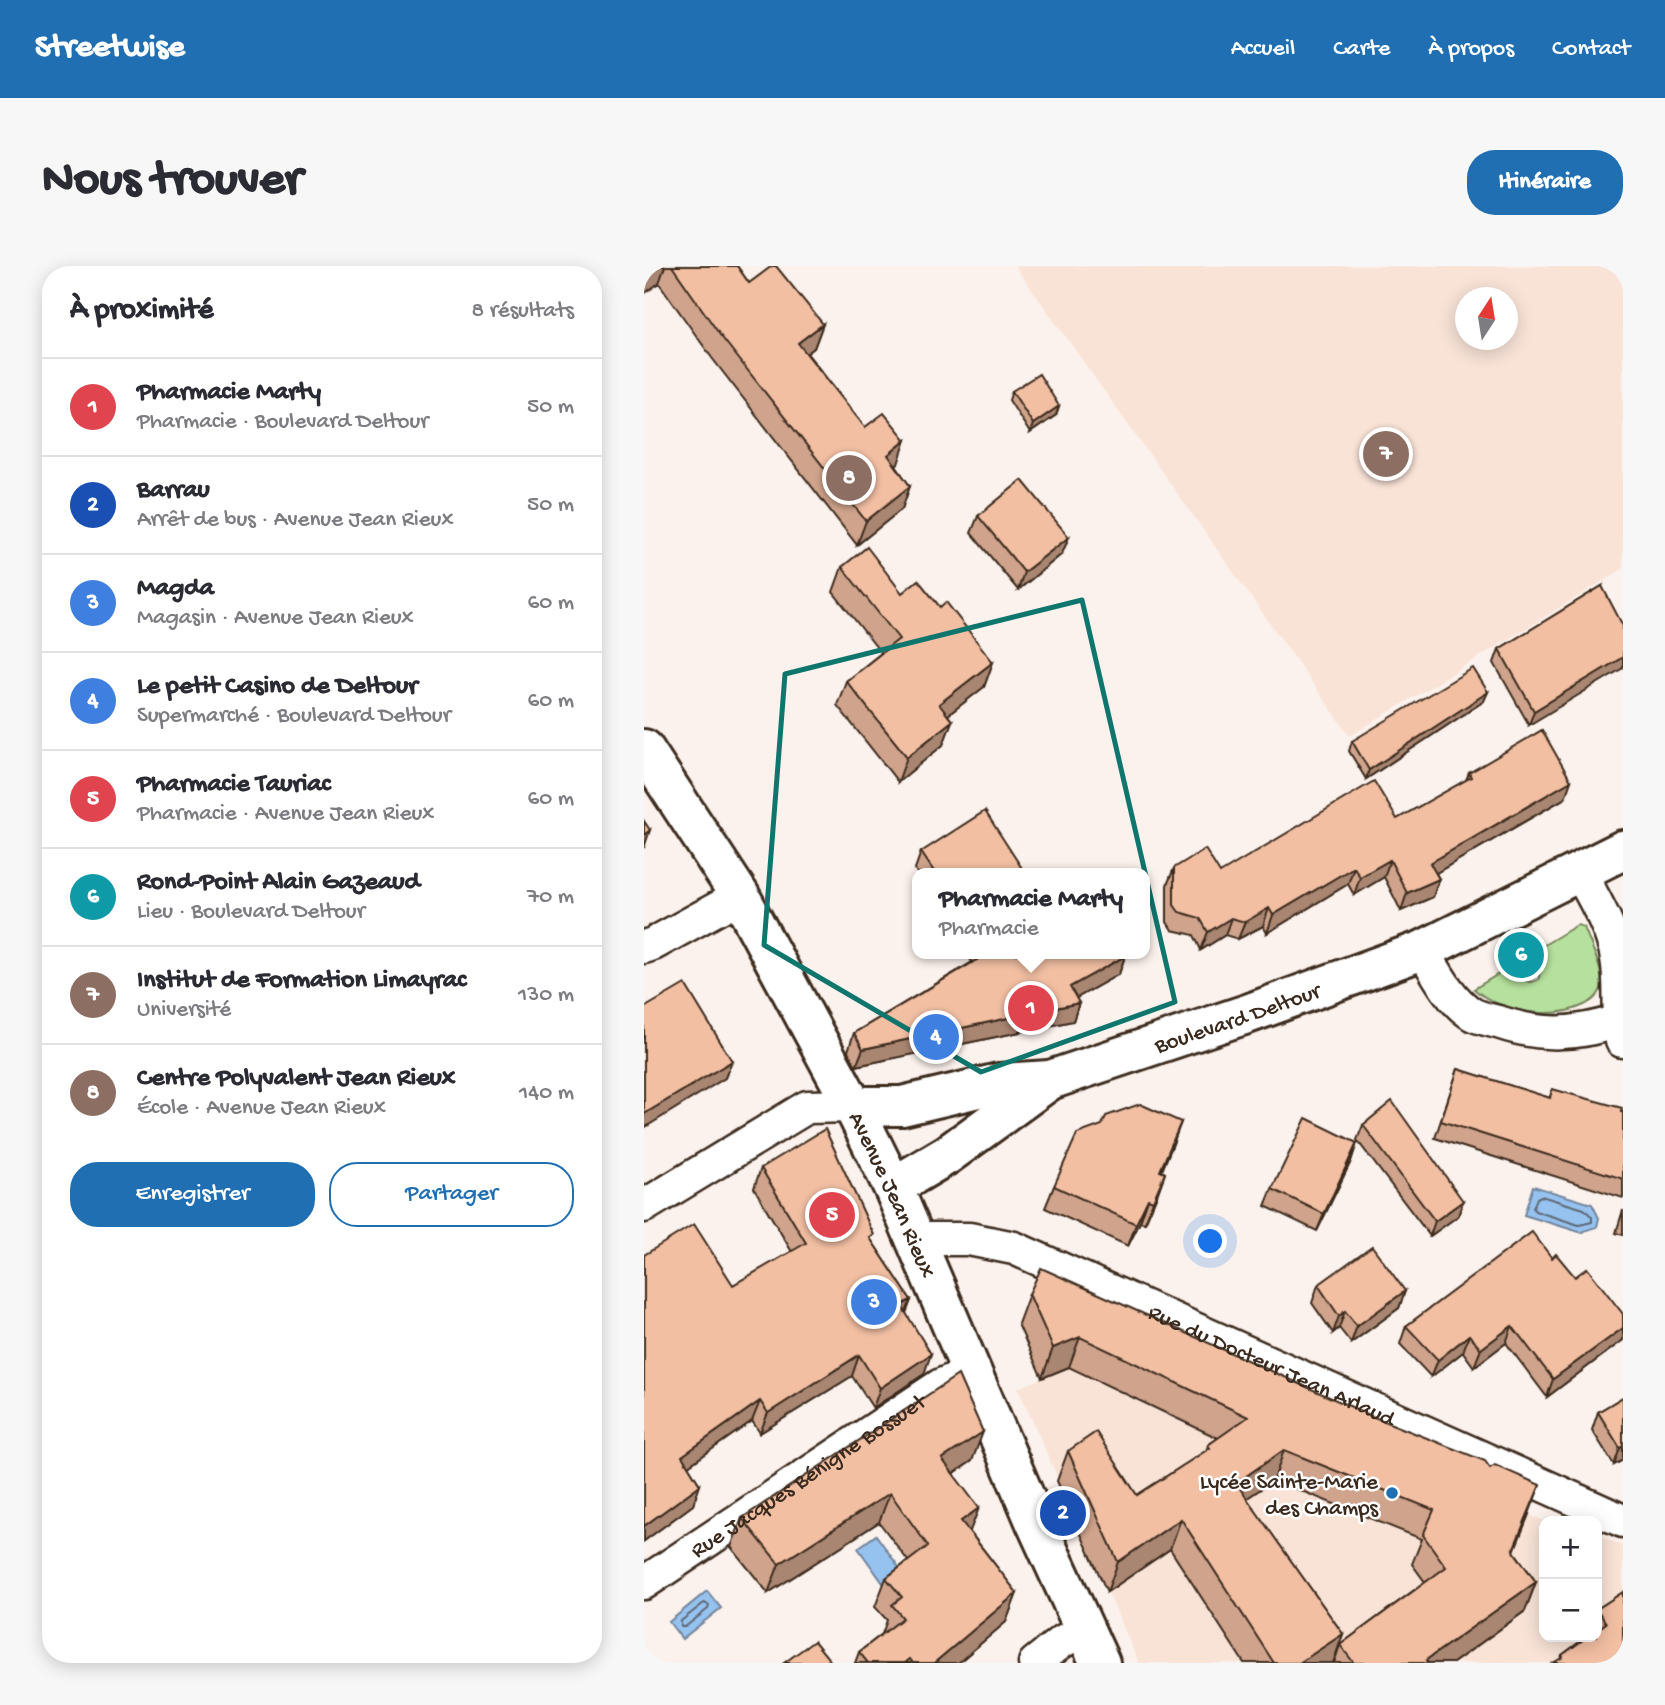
<!DOCTYPE html>
<html lang="fr">
<head>
<meta charset="utf-8">
<style>
  :root { --surface:#fff; --page:#f7f7f7; --text:#2b2b33; --muted:#7c7c81; --line:#e1e1e2; --accent:#1f6fb2 }
  body { margin:0; font-family:"Gochi Hand",sans-serif; background:var(--page); color:var(--text) }
  .controls { position:absolute; right:21px; bottom:21px; display:grid; overflow:hidden; border-radius:14px; box-shadow:0 4px 18px #0003 }
  .controls button { width:63px; height:63px; display:grid; place-items:center; padding:0; border:0; border-bottom:2px solid var(--line); background:var(--surface); color:var(--text); font:35px sans-serif }
  .compass { position:absolute; left:811px; top:21px; width:63px; height:63px; border-radius:50%; background:var(--surface); box-shadow:0 4px 18px #0003; rotate:12deg }
  .you { position:absolute; left:567px; top:976px; width:24px; height:24px; margin:-18px; border:5px solid #fff; border-radius:50%; background:#1a73e8; box-shadow:0 0 0 10px #1a73e833 }
  .badge { display:grid; place-items:center; width:46px; height:46px; border-radius:50%; background:var(--accent); color:#fff; font-size:23px; font-weight:700 }
  .pin { position:absolute; translate:-50% -50%; border:4px solid #fff; box-shadow:0 2px 7px #0006 }
  .popup { position:absolute; left:268px; top:602px; width:238px; height:91px; box-sizing:border-box; display:grid; place-content:center; border-radius:14px; background:var(--surface); filter:drop-shadow(0 2px 5px #0005); font-size:23px; white-space:nowrap; color:var(--muted) }
  .popup b { font-size:26px; color:var(--text) }
  .popup::after { content:''; position:absolute; left:50%; top:100%; margin-left:-14px; border:14px solid transparent; border-top-color:var(--surface) }
  .list { margin:0; padding:0; list-style:none }
  h2 { display:flex; justify-content:space-between; align-items:center; height:91px; margin:0; padding:0 28px; font-size:30px }
  h2 small { font-size:23px; font-weight:400; color:var(--muted) }
  .list li { display:grid; grid-template-columns:46px 1fr auto; gap:21px; align-items:center; box-sizing:border-box; height:98px; padding:0 28px; border-top:2px solid var(--line) }
  .list b { display:block; font-size:26px; white-space:nowrap }
  .list p { margin:0; font-size:23px; white-space:nowrap; color:var(--muted) }
  .list em { font-size:23px; font-style:normal; color:var(--muted) }
  .actions { display:flex; gap:14px; padding:21px 28px }
  .actions a { flex:1; padding:16px 0; border:2px solid var(--accent); border-radius:28px; text-align:center; font-size:24px; color:var(--accent) }
  .actions .main { background:var(--accent); color:#fff }
  .map { position:relative; flex:none; width:979px; height:1397px; overflow:hidden; border-radius:28px }
  header { display:flex; align-items:center; gap:42px; box-sizing:border-box; height:98px; padding:0 35px; background:var(--accent); color:#fff }
  header strong { font-size:33px }
  nav { display:flex; gap:38px; margin-inline-start:auto; font-size:24px }
  .intro { display:flex; align-items:center; justify-content:space-between; box-sizing:border-box; height:168px; padding:0 42px }
  h1 { margin:0; font-size:49px }
  .button { padding:18px 32px; border-radius:28px; background:var(--accent); color:#fff; font-size:24px; font-weight:700 }
  main { display:flex; gap:42px; padding:0 42px }
  aside { flex:1; background:var(--surface); border-radius:28px; box-shadow:0 4px 18px #0003 }
  .map>svg:first-child { display:block }
  .built { fill:#f9e3d7; fill-rule:evenodd }
  .green { fill:#b5e09d; stroke:#78855e; stroke-width:2 }
  .water { fill:#96c2f0; stroke:#72859c; stroke-width:2 }
  .lines { fill:none; stroke-linecap:round; stroke-linejoin:round }
  .shore { stroke:#5f6772; stroke-width:2 }
  .street-casing { stroke:#3b2a1e; stroke-width:37 }
  .secondary-casing { stroke:#3b2a1e; stroke-width:44 }
  .street { stroke:#fff; stroke-width:32 }
  .secondary { stroke:#fff; stroke-width:38 }
  .wall { fill:#d0a48c; stroke:#3b2a1e; stroke-width:2 }
  .shaded-wall { fill:#a98672; stroke:#3b2a1e; stroke-width:2 }
  .building { fill:#f2bfa3; stroke:#3b2a1e; stroke-width:2 }
  .marked { fill:none; stroke:#0f766e; stroke-width:5; stroke-linejoin:round }
  .poi-dot { fill:#1f6fb2; stroke:#fff; stroke-width:2.5 }
  .labels { text-anchor:middle; stroke-width:5; stroke-linejoin:round; paint-order:stroke }
  .street-label { font-size:23px; fill:#3b2a1e; stroke:#fff }
  .poi-label { font-size:23px; fill:#3b2a1e; stroke:#fff; text-anchor:end }
</style>
</head>
<body>
<header>
<strong>Streetwise</strong>
<nav><a>Accueil</a><a>Carte</a><a>À propos</a><a>Contact</a></nav>
</header>
<div class="intro"><h1>Nous trouver</h1><a class="button">Itinéraire</a></div>
<main>
<aside>
<h2>À proximité<small>8 résultats</small></h2>
<ul class="list">
<li><span class="badge" style="background:#e0444e">1</span><div><b>Pharmacie Marty</b><p>Pharmacie · Boulevard Deltour</p></div><em>50 m</em></li>
<li><span class="badge" style="background:#1a4fb4">2</span><div><b>Barrau</b><p>Arrêt de bus · Avenue Jean Rieux</p></div><em>50 m</em></li>
<li><span class="badge" style="background:#3f7fe0">3</span><div><b>Magda</b><p>Magasin · Avenue Jean Rieux</p></div><em>60 m</em></li>
<li><span class="badge" style="background:#3f7fe0">4</span><div><b>Le petit Casino de Deltour</b><p>Supermarché · Boulevard Deltour</p></div><em>60 m</em></li>
<li><span class="badge" style="background:#e0444e">5</span><div><b>Pharmacie Tauriac</b><p>Pharmacie · Avenue Jean Rieux</p></div><em>60 m</em></li>
<li><span class="badge" style="background:#0f9aa8">6</span><div><b>Rond-Point Alain Gazeaud</b><p>Lieu · Boulevard Deltour</p></div><em>70 m</em></li>
<li><span class="badge" style="background:#8d6e63">7</span><div><b>Institut de Formation Limayrac</b><p>Université</p></div><em>130 m</em></li>
<li><span class="badge" style="background:#8d6e63">8</span><div><b>Centre Polyvalent Jean Rieux</b><p>École · Avenue Jean Rieux</p></div><em>140 m</em></li>
</ul>
<div class="actions"><a class="main">Enregistrer</a><a>Partager</a></div>
</aside>
<div class="map">
<svg width="979" height="1397" viewBox="0 0 979 1397">
  <rect width="100%" height="100%" fill="#fcf2ed"/>
  <filter id="ink" filterUnits="userSpaceOnUse"><feTurbulence type="fractalNoise" baseFrequency=".0143" numOctaves="2"/><feDisplacementMap in="SourceGraphic" scale="14" xChannelSelector="R" yChannelSelector="G"/><feConvolveMatrix kernelMatrix="1 2 1 2 8 2 1 2 1" color-interpolation-filters="sRGB"/></filter>
  <g filter="url(#ink)">
    <g class="built">
      <path d="M371 0H979V303L706 470ZM822 32H864V74H822Z"/>
      <path d="M442 1056 900 1255V1371H953V1268L979 1280V1397H495L374 1122 398 1112 374 1058Z"/>
    </g>
    <path class="green" d="M933 659 940 661C945 675 959 703 958 717 957 729 948 736 938 740 907 754 856 746 830 723L876 695 879 700 876 707C880 717 887 718 895 713L896 701 892 696 885 695 882 690Z"/>
    <g class="water">
      <path d="M889 920 948 938 955 952 953 961 940 965 939 967 880 949Z"/>
      <path d="M232 1269 257 1304 239 1317 214 1282Z"/>
      <path d="M63 1325 77 1342 38 1373 25 1356Z"/>
    </g>
    <g class="lines">
      <g class="shore">
        <path d="M897 930 940 943 948 951V956L935 959 891 945 889 942 893 932Z"/>
        <path d="M60 1337 65 1339 64 1343 41 1361H37V1355Z"/>
      </g>
      <g class="street-casing">
        <g id="street">
          <path d="M936 606C950 634 968 661 973 692 978 720 973 748 978 775"/>
          <path d="M0 681 9 678 96 630"/>
          <path d="M779 684C792 706 805 733 828 748 835 752 846 754 854 756 898 771 931 769 975 755"/>
          <path d="M0 940 163 841 209 840"/>
          <path id="s1" d="M271 973H325L370 982 979 1255"/>
          <path id="s2" d="M0 1317 297 1119 328 1106"/>
          <path d="M391 1397 416 1377 440 1363"/>
        </g>
      </g>
      <g class="secondary-casing">
        <g id="secondary">
          <path id="s3" d="M0 483 96 630 209 840 249 921 391 1255 456 1397"/>
          <path id="s4" d="M209 840H258L355 817 406 814 603 748 779 684 979 584"/>
          <path d="M249 921 303 889 406 814"/>
        </g>
      </g>
      <use href="#street" class="street"/>
      <use href="#secondary" class="secondary"/>
    </g>
    <g class="wall">
      <path d="M0 0H93L105 17 179 58 170 82 163 87 221 161 254 198 252 200 266 220 258 243 213 279 68 92 15 17Z"/>
      <path d="M368 125 415 140 412 149 386 167 365 134Z"/>
      <path d="M334 250 418 288 374 324 327 267Z"/>
      <path d="M198 301 258 327 296 341 349 396 340 421 304 449 308 455 299 479 254 516 193 439 202 415 237 387 189 326Z"/>
      <path d="M958 320 885 459 850 397 855 383Z"/>
      <path d="M840 435 722 513 705 485 708 475Z"/>
      <path d="M825 507 921 532 792 607 795 613 789 631 757 645 740 611 710 629 704 618 623 667 619 660 594 673 581 669 557 684 550 669 528 664 523 656V619L530 602 576 607 753 553 822 514Z"/>
      <path d="M277 586 381 607H273L271 603Z"/>
      <path d="M323 688H480L481 690 475 708 432 732 435 737 429 755 212 800 204 785 210 767 328 696Z"/>
      <path d="M814 803 906 832 908 823 979 846V932L791 872Z"/>
      <path d="M537 856 518 905 521 907 513 929 501 957 496 956 484 980 401 942 410 920Z"/>
      <path d="M719 859 819 935 814 950 786 970 713 874Z"/>
      <path d="M713 877 707 895 673 965 621 940 628 923Z"/>
      <path d="M117 902 228 975 267 1034 262 1047 280 1108 229 1142 208 1110 116 1167 108 1155 44 1200 56 1219 49 1239 0 1275 89 1019 148 986 110 922Z"/>
      <path d="M979 944V969L972 967Z"/>
      <path d="M908 992 979 1048V1074L903 1131 862 1077 830 1101 819 1086 787 1111 756 1078 762 1060Z"/>
      <path d="M674 1019 761 1025 755 1042 707 1077 695 1062 689 1067 668 1037Z"/>
      <path d="M385 1028 846 1202 885 1248 870 1285 892 1316 881 1345 809 1397H690L696 1379 781 1316 768 1298 778 1273 630 1214 602 1232 699 1368 689 1397H600L526 1283 463 1326 413 1215 424 1185 493 1229 562 1185 564 1179 574 1172 425 1101 398 1112 374 1058Z"/>
      <path d="M979 1131V1194L970 1199 948 1164 954 1146Z"/>
      <path d="M328 1195 309 1208 326 1266 373 1327 362 1356 314 1397H211L215 1386 238 1368 243 1354 231 1341 242 1312 264 1295 235 1256 124 1327 87 1281 98 1252Z"/>
      <path d="M979 1326V1397L917 1392 918 1389 942 1371H953V1343Z"/>
    </g>
    <g class="shaded-wall">
      <path d="M15 0H21L15 17 0 28V11Z"/>
      <path d="M179 58 170 82 146 100 154 77Z"/>
      <path d="M415 140 412 149 386 167 389 158Z"/>
      <path d="M262 174 254 198 235 212 244 189Z"/>
      <path d="M266 220 258 243 213 279 222 255Z"/>
      <path d="M425 271 418 288 374 324 380 306Z"/>
      <path d="M979 391V402L885 459 890 445Z"/>
      <path d="M349 396 340 421 286 463 295 438Z"/>
      <path d="M844 426 840 435 722 513 725 504Z"/>
      <path d="M308 455 299 479 254 516 263 491Z"/>
      <path d="M927 515 921 532 780 614 786 597Z"/>
      <path d="M6 564 0 582V569Z"/>
      <path d="M746 594 740 611 710 629 716 611Z"/>
      <path d="M710 601 704 618 623 667 629 649Z"/>
      <path d="M795 613 789 631 757 645 763 627Z"/>
      <path d="M625 642 619 660 594 673 601 656Z"/>
      <path d="M587 652 581 669 557 684 564 666Z"/>
      <path d="M481 690 475 708 420 739 426 721Z"/>
      <path d="M435 737 429 755 212 800 219 783Z"/>
      <path d="M88 795 81 812 0 862V848Z"/>
      <path d="M537 856 529 878 508 927 516 905Z"/>
      <path d="M713 877 707 895 673 965 680 948Z"/>
      <path d="M521 907 513 929 501 957 509 935Z"/>
      <path d="M504 933 496 956 484 980 492 958Z"/>
      <path d="M819 935 814 950 786 970 791 955Z"/>
      <path d="M761 1025 755 1042 707 1077 713 1060Z"/>
      <path d="M267 1034 259 1054 257 1039Z"/>
      <path d="M701 1045 695 1062 689 1067 695 1050Z"/>
      <path d="M868 1060 862 1077 830 1101 837 1083Z"/>
      <path d="M979 1062V1074L903 1131 909 1113Z"/>
      <path d="M825 1069 819 1086 787 1111 794 1094Z"/>
      <path d="M436 1071 425 1101 398 1112 409 1082Z"/>
      <path d="M287 1088 280 1108 229 1142 236 1122Z"/>
      <path d="M215 1089 208 1110 116 1167 124 1147Z"/>
      <path d="M116 1135 108 1155 30 1210 38 1190Z"/>
      <path d="M339 1166 328 1195 287 1222 298 1193Z"/>
      <path d="M979 1180V1194L970 1199 976 1182Z"/>
      <path d="M640 1184 630 1214 581 1247 592 1217Z"/>
      <path d="M56 1219 49 1239 0 1275V1260Z"/>
      <path d="M896 1219 885 1248 858 1314 869 1284Z"/>
      <path d="M246 1227 235 1256 124 1327 135 1298Z"/>
      <path d="M335 1242 324 1270 317 1255Z"/>
      <path d="M537 1253 526 1283 463 1326 474 1296Z"/>
      <path d="M892 1316 881 1345 809 1397H781L782 1394Z"/>
      <path d="M373 1327 362 1356 314 1397H290Z"/>
      <path d="M699 1368 689 1397H655Z"/>
    </g>
    <g class="building">
      <path d="M0 0H15L0 11Z"/>
      <path d="M28 0H93L105 17 128 0H132L179 58 154 77 221 161 240 147 262 174 244 189 266 220 222 255 76 69Z"/>
      <path d="M395 108 415 140 389 158 368 125Z"/>
      <path d="M378 214 425 271 380 306 334 250Z"/>
      <path d="M223 281 258 327 274 314 296 341 302 336 349 396 295 438 308 455 263 491 202 415 255 373 198 301Z"/>
      <path d="M958 320 979 360V391L890 445 855 383Z"/>
      <path d="M829 402 844 426 725 504 708 475Z"/>
      <path d="M898 464 927 515 786 597 795 613 763 627 746 594 716 611 710 601 629 649 625 642 601 656 587 652 564 666 556 652 535 646 530 639V602L561 583 576 607 730 515 753 553 827 511 825 507Z"/>
      <path d="M341 545 381 607H291L277 586Z"/>
      <path d="M0 555 6 564 0 569Z"/>
      <path d="M340 688H480L481 690 426 721 435 737 219 783 210 767 341 689Z"/>
      <path d="M41 718 88 795 0 848V742Z"/>
      <path d="M814 803 906 832 908 823 978 842 977 846H979V913L797 855Z"/>
      <path d="M748 835 819 935 791 955 719 859Z"/>
      <path d="M496 838 537 856 516 905 521 907 509 935 504 933 492 958 410 920 433 868 458 859 462 850Z"/>
      <path d="M662 852 713 877 680 948 628 923Z"/>
      <path d="M181 863 230 969 226 972 267 1034 257 1039 287 1088 236 1122 215 1089 124 1147 116 1135 38 1190 56 1219 0 1260V989L50 958 89 1019 162 977 117 902Z"/>
      <path d="M888 966 908 992 912 988 931 1011 943 1002 979 1048V1062L909 1113 868 1060 837 1083 825 1069 794 1094 762 1060Z"/>
      <path d="M728 980 761 1025 713 1060 701 1045 695 1050 674 1019Z"/>
      <path d="M397 1002 730 1151 841 1195 846 1202 851 1199 896 1219 869 1284 892 1316 782 1394 784 1397H710L696 1379 802 1301 779 1269 790 1244 640 1184 592 1217 699 1368 655 1397H630L537 1253 474 1296 424 1185 452 1166 493 1229 566 1182 564 1179 604 1151 436 1071 409 1082 385 1028Z"/>
      <path d="M314 1109 339 1166 298 1193 335 1242 317 1255 373 1327 290 1397H269L266 1393 261 1397H224L215 1386 259 1352 248 1339 258 1331 242 1312 284 1280 246 1227 135 1298 98 1252Z"/>
      <path d="M979 1131V1180L976 1182 954 1146Z"/>
      <path d="M979 1326V1397H909L919 1391 918 1389 943 1371H953V1364L962 1357 953 1343Z"/>
      <path d="M170 1375 188 1397H140Z"/>
    </g>
  </g>
  <path class="marked" d="M438 334 531 736 337 806 120 679 141 408Z"/>
  <circle class="poi-dot" cx="748" cy="1227" r="7"/>
  <g class="labels">
    <g class="street-label">
      <text dy="8" stroke="none"><textPath href="#s4" startOffset="397">Boulevard Deltour</textPath></text>
      <text dy="8" stroke="none"><textPath href="#s3" startOffset="511">Avenue Jean Rieux</textPath></text>
      <text dy="8" stroke="none"><textPath href="#s1" startOffset="383">Rue du Docteur Jean Arlaud</textPath></text>
      <text dy="8" stroke="none"><textPath href="#s2" startOffset="196">Rue Jacques Bénigne Bossuet</textPath></text>
    </g>
    <g class="poi-label">
      <text x="734" y="1222">Lycée Sainte-Marie<tspan x="734" dy="26">des Champs</tspan></text>
    </g>
  </g>
</svg>
<div class="controls">
<button>+</button>
<button>−</button>
</div>
<svg class="compass" viewBox="-18 -18 36 36"><path d="M0-13l5 13h-10z" fill="#e53935"/><path d="M0 13l5-13h-10z" fill="#7c7c81"/></svg>
<div class="you"></div>
<div class="pin badge" style="left:387px;top:742px;background:#e0444e">1</div>
<div class="popup"><b>Pharmacie Marty</b>Pharmacie</div>
<div class="pin badge" style="left:419px;top:1247px;background:#1a4fb4">2</div>
<div class="pin badge" style="left:230px;top:1036px;background:#3f7fe0">3</div>
<div class="pin badge" style="left:292px;top:771px;background:#3f7fe0">4</div>
<div class="pin badge" style="left:188px;top:949px;background:#e0444e">5</div>
<div class="pin badge" style="left:877px;top:689px;background:#0f9aa8">6</div>
<div class="pin badge" style="left:742px;top:188px;background:#8d6e63">7</div>
<div class="pin badge" style="left:205px;top:212px;background:#8d6e63">8</div>
</div>
</main>
</body>
</html>
